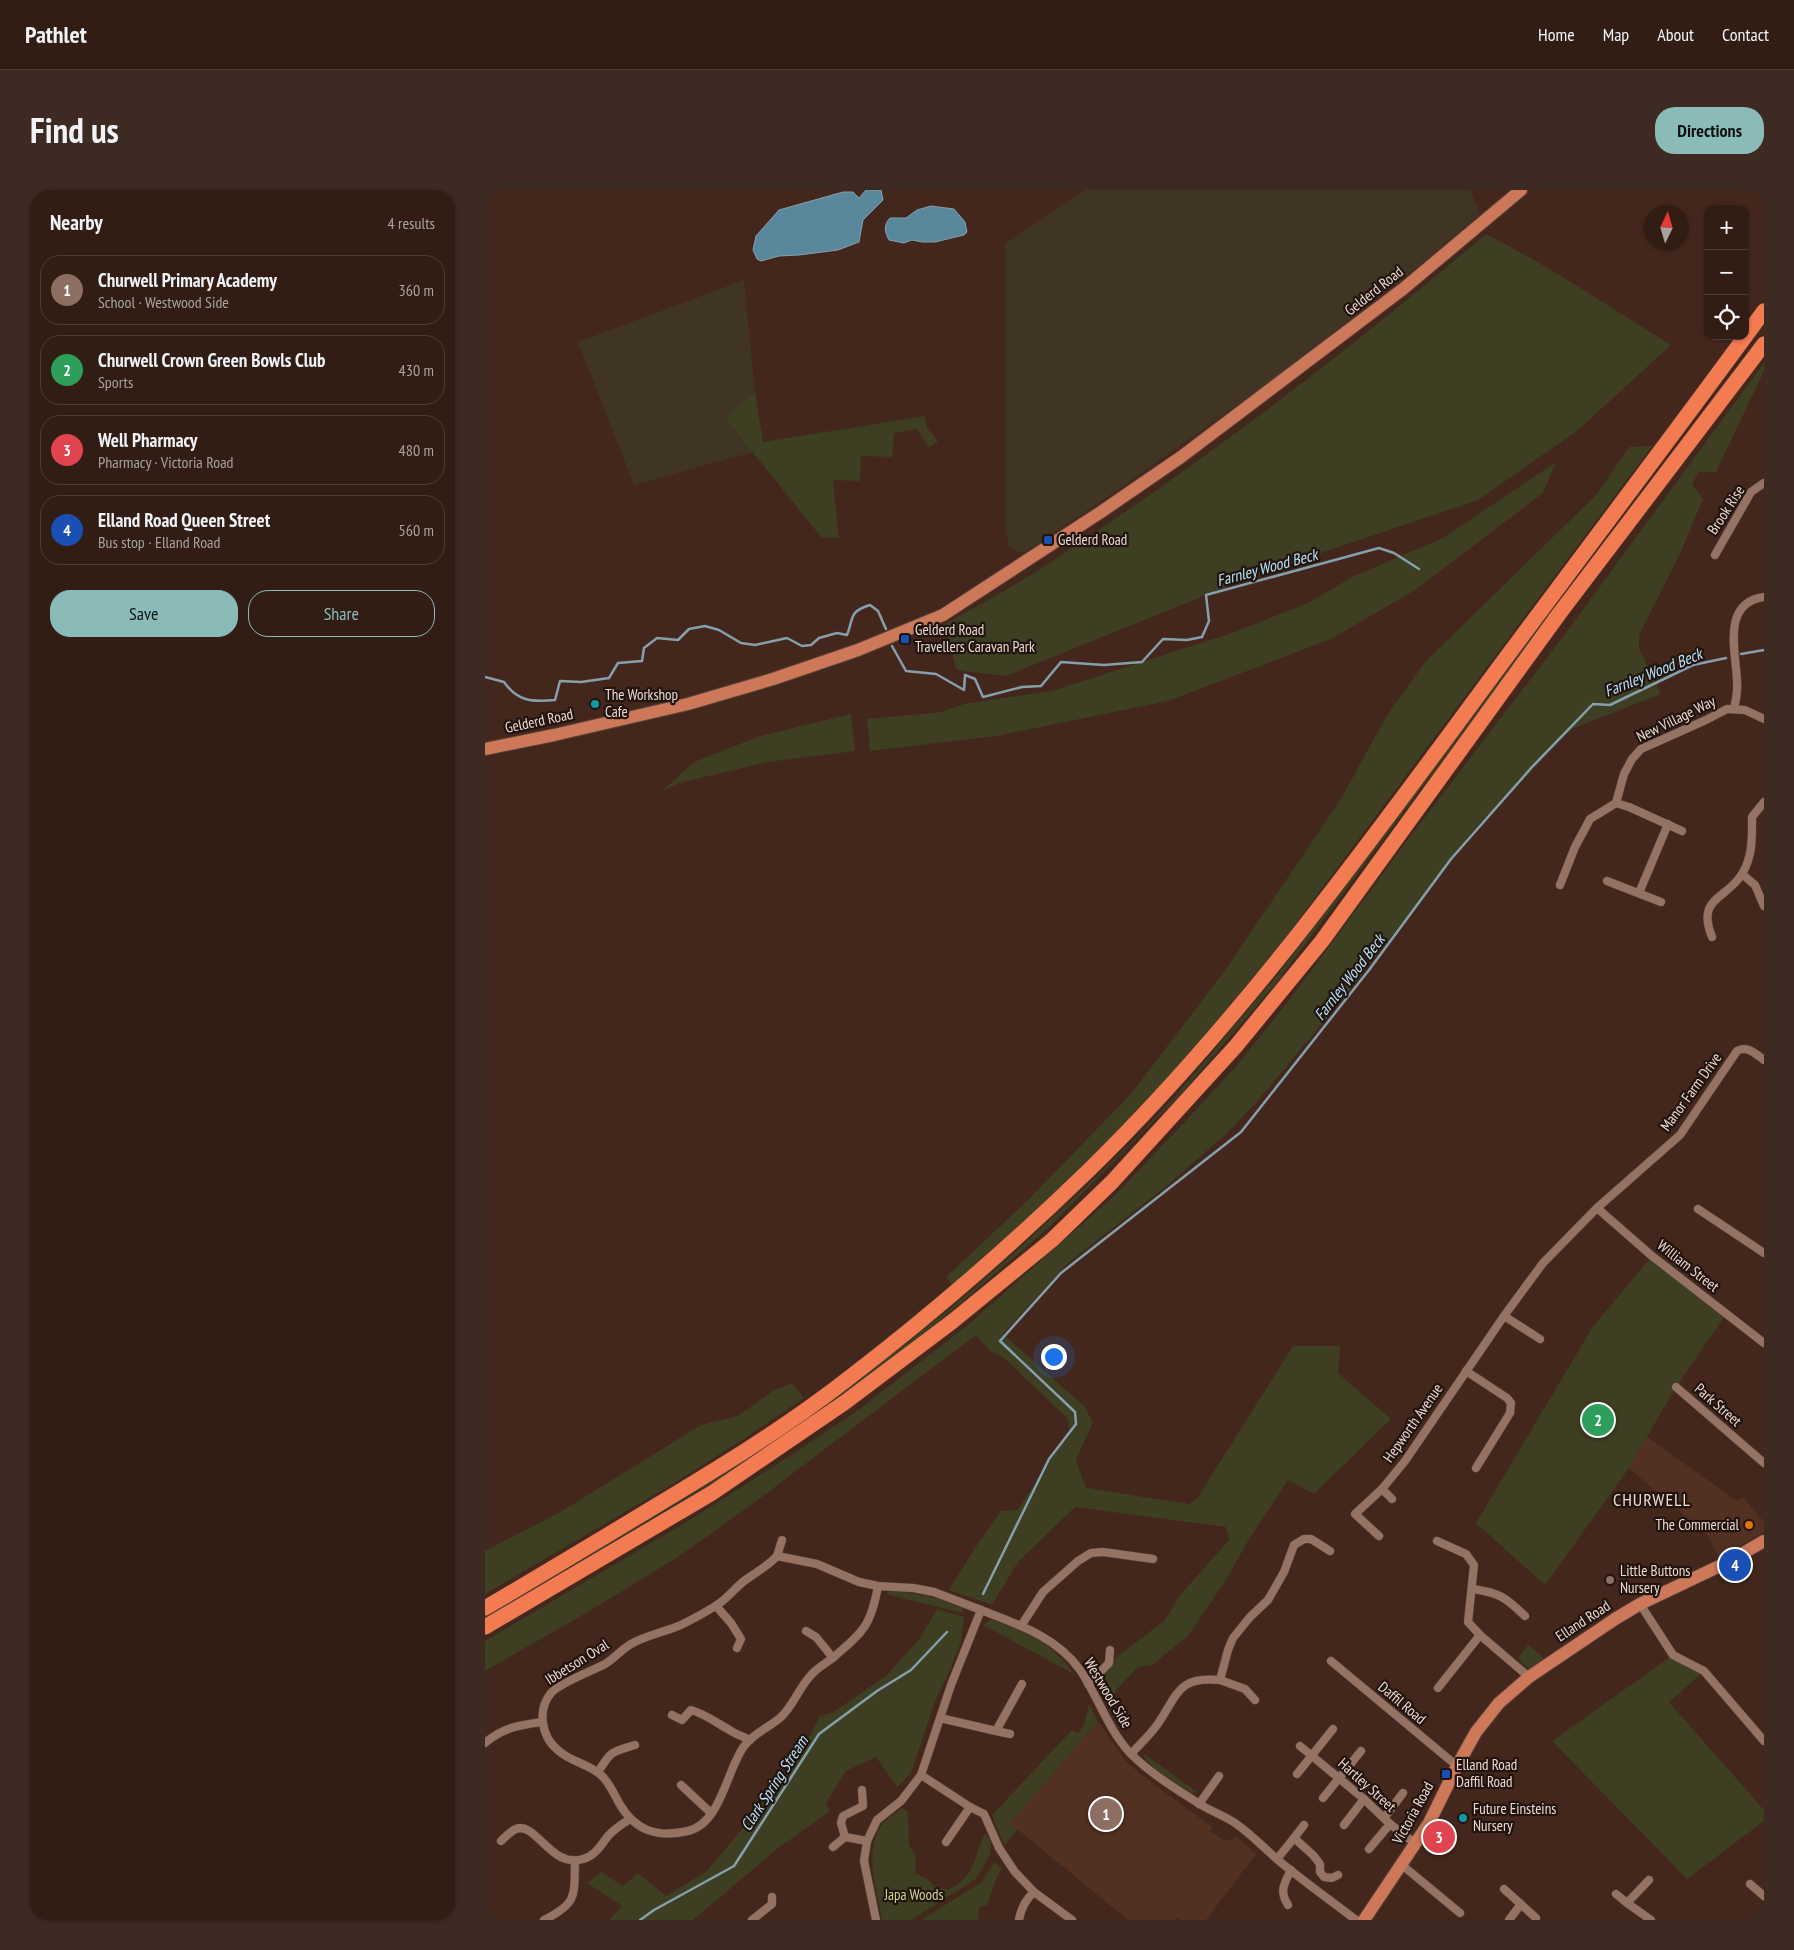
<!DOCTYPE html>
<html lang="en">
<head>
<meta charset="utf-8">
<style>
  :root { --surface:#321d15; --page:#3d2a22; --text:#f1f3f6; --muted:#a8a2a0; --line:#4d3b34; --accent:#8bbbb9 }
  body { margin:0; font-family:"PT Sans Narrow",sans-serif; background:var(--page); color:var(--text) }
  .controls { position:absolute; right:15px; top:15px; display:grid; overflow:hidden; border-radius:10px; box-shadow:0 1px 4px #0004 }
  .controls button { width:45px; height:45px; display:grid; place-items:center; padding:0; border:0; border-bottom:1px solid var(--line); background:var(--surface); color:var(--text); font:25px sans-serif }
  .compass { position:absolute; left:1159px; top:15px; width:45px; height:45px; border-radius:50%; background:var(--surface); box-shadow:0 1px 4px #0004; rotate:5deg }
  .you { position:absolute; left:568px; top:1166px; width:18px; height:18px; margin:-12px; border:4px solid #fff; border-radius:50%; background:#1a73e8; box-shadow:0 0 0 8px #1a73e833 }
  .badge { display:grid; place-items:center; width:32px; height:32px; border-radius:50%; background:var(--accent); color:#fff; font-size:16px; font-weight:700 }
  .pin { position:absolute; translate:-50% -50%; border:2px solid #fff; box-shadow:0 1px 5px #0006 }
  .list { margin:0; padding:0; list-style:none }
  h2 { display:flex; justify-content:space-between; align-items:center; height:65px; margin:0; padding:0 20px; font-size:21px }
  h2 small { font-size:16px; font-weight:400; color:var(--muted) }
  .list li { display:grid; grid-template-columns:32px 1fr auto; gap:15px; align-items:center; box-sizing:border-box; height:70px; margin:0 10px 10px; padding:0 10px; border:1px solid var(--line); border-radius:20px }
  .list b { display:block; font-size:19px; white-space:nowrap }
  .list p { margin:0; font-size:16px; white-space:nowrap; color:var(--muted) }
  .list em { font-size:16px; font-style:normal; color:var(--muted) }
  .actions { display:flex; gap:10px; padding:15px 20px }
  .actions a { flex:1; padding:11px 0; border:1px solid var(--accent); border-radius:20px; text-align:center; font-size:18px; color:var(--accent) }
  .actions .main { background:var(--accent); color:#111 }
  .icon { flex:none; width:28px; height:28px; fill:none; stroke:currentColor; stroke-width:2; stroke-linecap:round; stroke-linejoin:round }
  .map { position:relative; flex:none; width:1279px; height:1730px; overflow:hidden; border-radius:20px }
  header { display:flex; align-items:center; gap:30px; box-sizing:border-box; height:70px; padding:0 25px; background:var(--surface); border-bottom:1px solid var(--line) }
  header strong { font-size:24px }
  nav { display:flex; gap:28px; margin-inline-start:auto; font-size:18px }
  .intro { display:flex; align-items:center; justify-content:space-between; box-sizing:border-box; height:120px; padding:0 30px }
  h1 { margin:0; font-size:35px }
  .button { padding:12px 22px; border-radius:20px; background:var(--accent); color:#111; font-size:18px; font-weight:700 }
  main { display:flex; gap:30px; padding:0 30px }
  aside { flex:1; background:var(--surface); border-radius:20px; box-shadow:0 1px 4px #0004 }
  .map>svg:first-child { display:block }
  .built { fill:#523123 }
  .industrial { fill:#403525 }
  .green { fill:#3d3e22 }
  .water { fill:#59879c; stroke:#85a0ac }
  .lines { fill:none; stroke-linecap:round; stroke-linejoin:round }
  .stream { stroke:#85a0ac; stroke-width:2.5 }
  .street-casing { stroke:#5c443a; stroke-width:9 }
  .primary-casing { stroke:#5c443a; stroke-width:14 }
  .highway-casing { stroke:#5c443a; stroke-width:16 }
  .street { stroke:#947365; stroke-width:8 }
  .primary { stroke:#cd7859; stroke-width:12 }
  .highway { stroke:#f37b51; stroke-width:15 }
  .transit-dot { fill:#1a4fb4; stroke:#21140f; stroke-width:2 }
  .culture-dot { fill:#0f9aa8; stroke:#21140f; stroke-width:2 }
  .food-dot { fill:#e8710a; stroke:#21140f; stroke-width:2 }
  .education-dot { fill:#8d6e63; stroke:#21140f; stroke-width:2 }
  .labels { text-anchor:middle; stroke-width:4.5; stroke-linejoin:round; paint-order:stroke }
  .street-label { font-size:15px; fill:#ecd9d1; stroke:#21140f }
  .poi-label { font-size:15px; fill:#ecd9d1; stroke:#21140f; text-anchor:start }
  .park-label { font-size:15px; fill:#d0d48f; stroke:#21140f }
  .water-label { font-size:16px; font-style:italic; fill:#b6e1f6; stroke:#21140f }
  .quarter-label { font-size:18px; letter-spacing:1px; fill:#ecd9d1; stroke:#21140f }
</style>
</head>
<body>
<header>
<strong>Pathlet</strong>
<nav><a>Home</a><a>Map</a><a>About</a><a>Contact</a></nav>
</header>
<div class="intro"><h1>Find us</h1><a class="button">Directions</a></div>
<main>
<aside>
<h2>Nearby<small>4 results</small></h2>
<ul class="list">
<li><span class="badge" style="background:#8d6e63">1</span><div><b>Churwell Primary Academy</b><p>School · Westwood Side</p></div><em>360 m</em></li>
<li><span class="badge" style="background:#2e9e5b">2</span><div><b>Churwell Crown Green Bowls Club</b><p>Sports</p></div><em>430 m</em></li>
<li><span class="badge" style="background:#e0444e">3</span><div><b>Well Pharmacy</b><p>Pharmacy · Victoria Road</p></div><em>480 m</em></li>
<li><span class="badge" style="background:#1a4fb4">4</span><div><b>Elland Road Queen Street</b><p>Bus stop · Elland Road</p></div><em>560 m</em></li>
</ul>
<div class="actions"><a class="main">Save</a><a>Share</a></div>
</aside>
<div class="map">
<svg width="1279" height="1730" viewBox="0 0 1279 1730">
  <rect width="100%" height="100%" fill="#43271c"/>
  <g class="built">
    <path d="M1162 1247 1252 1311 1258 1307 1279 1332V1342L1234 1368 1224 1347 1144 1278Z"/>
    <path d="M613 1532 640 1570 653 1582 727 1637 725 1641 740 1651 752 1647 771 1664 721 1730H695L692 1727 689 1730H643L525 1633Z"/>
  </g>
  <g class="industrial">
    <path d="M600 0H985L995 24 935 75 790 188 634 299 540 362H534L524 356 520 339V54Z"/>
    <path d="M259 90 270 202 240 229 268 262 149 295 93 152Z"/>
  </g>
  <g class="green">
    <path d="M1001 44C1065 77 1125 117 1186 155L1092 241 993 310 773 384 521 486 479 481 471 479 460 434C490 417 520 401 549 383 706 281 858 166 1001 44Z"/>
    <path d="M1279 173V181L1231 282H1214L1207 294 1218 309 1194 366 1154 445V458L1176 504 1087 539 989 640 861 805 770 914 741 944 684 994 583 1073 518 1144 599 1216 608 1232 591 1270 601 1298 704 1314 713 1307 808 1156H855L853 1183 906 1229 829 1304 803 1290 763 1351 741 1390 703 1446 667 1475 653 1477 632 1499 626 1512 613 1488 628 1470 680 1430 695 1405 744 1350 741 1337 590 1317 533 1372 507 1415 464 1400 488 1361 516 1321 533 1320 584 1240 583 1229 518 1167 504 1160 491 1145 266 1315 196 1365 103 1422 0 1481V1451L208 1328 303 1267 372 1221 484 1134 628 1007 694 938 753 874 803 812 921 652 1080 444Z"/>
    <path d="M270 202 278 252 440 226 442 238 453 251 444 258 432 239 409 243 407 267 376 266 375 291 348 290 354 348 336 347 240 228Z"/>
    <path d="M1167 256 782 772 685 887 619 957 551 1023 467 1095 461 1087 542 1011 646 904 744 775 857 607 901 527 940 472 1112 304 1144 257Z"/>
    <path d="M1071 272 1058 303 930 400 846 449 683 511 511 546 385 561 382 529 457 522 479 514 567 501 750 442 823 413 869 386 958 348Z"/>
    <path d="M1070 415 1071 418 789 796 693 907 561 1040 476 1113 423 1156 363 1202 247 1281 0 1428V1423L361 1198 422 1153 475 1110 530 1062 595 1002 649 950 692 904 793 784Z"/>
    <path d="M366 524 370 561 283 572 194 593 177 601 209 572 275 546Z"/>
    <path d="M1167 1066 1242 1123 1191 1197 1144 1278 1060 1395 991 1333 1107 1138Z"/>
    <path d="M307 1193 319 1208 257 1250 186 1295 0 1404V1361L77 1321 216 1235 253 1226 289 1200Z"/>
    <path d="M407 1400 452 1408 479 1419 477 1423 401 1404Z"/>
    <path d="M452 1419 479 1427 476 1452 465 1480 450 1511 426 1583 412 1597 391 1567 361 1581 341 1613 345 1621 292 1659 208 1730H124L137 1716 102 1693 116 1682 138 1696 153 1683 181 1706 221 1682 272 1621 289 1590H302L335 1526 347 1523 401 1486 435 1448Z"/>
    <path d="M505 1430H509C546 1445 565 1451 589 1484L498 1435Z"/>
    <path d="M1043 1455 1059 1468 1044 1479 1033 1468Z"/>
    <path d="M1188 1465 1219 1481 1184 1512 1279 1620V1631L1202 1689 1067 1551Z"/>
    <path d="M604 1514 613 1532 525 1633 533 1639 519 1656 507 1625 587 1540 593 1543 599 1535Z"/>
    <path d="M658 1563 712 1602 708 1604 705 1602C693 1594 661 1577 658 1563Z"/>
    <path d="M417 1618 423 1622 424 1655 431 1666 430 1683 442 1689 448 1695 463 1700C490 1688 489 1666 500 1643L506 1651 505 1665 491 1689 426 1730H397C392 1700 377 1658 399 1632 403 1627 412 1623 417 1618Z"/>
    <path d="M510 1673 517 1678 511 1689 502 1715 494 1718 493 1730H436L497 1692 507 1675Z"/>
  </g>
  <g class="water">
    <path d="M381 0H396L398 10 378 30 374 52 353 60 314 65 294 66 276 71 272 69 268 60 271 46 294 20 358 2H368L374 8Z"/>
    <path d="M446 16 469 19 480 32 482 42 479 45 450 52H437L427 50 419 53 404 50C400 43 398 35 405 28H421L432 20Z"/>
  </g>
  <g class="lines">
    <g class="stream">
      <path d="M407 456 421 481 451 484 479 500 480 485 490 489 498 507 537 497 556 496 576 472 619 475 657 472 678 449 702 450 717 447 724 431 721 405 894 358 909 363 934 379"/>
      <path d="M1256 464 1279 460"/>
      <path d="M0 487 19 492C33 512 48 512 70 510L75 491 96 492 124 488 133 473 157 471 159 458 172 448 193 450 204 439 220 436 234 440 256 453 270 455 302 448 317 456 326 455 334 448 352 443 362 445C369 428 363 422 385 415L393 421 401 439"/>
      <path d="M498 1404 564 1269 591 1234 590 1222 515 1151 576 1083 756 942 884 780 966 669 1047 577 1108 514 1125 515 1208 475 1241 468"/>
      <path d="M155 1730 169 1720 249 1676 334 1544 392 1501 426 1480 462 1442"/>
    </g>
    <g class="street-casing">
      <g id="street">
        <path d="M1230 365 1266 302 1279 293"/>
        <path d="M1249 518C1251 510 1253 501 1252 491 1251 462 1236 413 1279 407"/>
        <path d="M1131 613 1144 617 1197 641"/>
        <path d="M1257 684 1270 695 1279 716"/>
        <path d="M1122 691 1176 712"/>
        <path d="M1075 695 1090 657 1105 629 1131 613 1139 584 1147 569 1156 559 1221 530 1242 519 1260 520 1279 529"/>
        <path d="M1154 703 1183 634"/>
        <path d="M1227 747C1211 707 1241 710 1257 684 1268 666 1267 647 1267 627L1279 612"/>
        <path d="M1112 1018 1167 1066 1279 1153"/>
        <path d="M1213 1019 1279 1063"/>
        <path d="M1019 1126 1055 1149"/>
        <path d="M981 1181 1022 1208 1026 1213 1025 1223 991 1278"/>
        <path d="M1191 1197 1279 1273"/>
        <path d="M897 1299 907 1309"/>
        <path d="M894 1346 870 1324 897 1299 920 1271 1019 1126 1058 1073 1112 1018 1195 945 1252 861C1262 855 1271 864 1279 870"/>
        <path d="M952 1351 981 1364 989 1375 983 1432 995 1445 1044 1487"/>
        <path d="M292 1366 297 1350"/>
        <path d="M393 1396C386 1435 379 1441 350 1466 342 1473 333 1477 327 1484 314 1497 309 1515 296 1527 285 1537 269 1543 260 1555 242 1577 237 1633 203 1641 172 1648 150 1641 134 1613 129 1604 124 1592 116 1585 104 1574 86 1572 74 1561 56 1547 52 1520 66 1503 75 1493 107 1481 120 1474 130 1468 137 1459 146 1454 162 1445 180 1442 196 1435 208 1429 221 1422 232 1415 242 1409 250 1398 259 1391 270 1383 283 1376 292 1366L332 1374 374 1392 393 1396 428 1398 449 1402 496 1420"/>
        <path d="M988 1399C1015 1403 1020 1407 1040 1426"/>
        <path d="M1155 1414 1188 1465 1219 1481 1279 1551"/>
        <path d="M231 1416 246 1433 256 1449 252 1458"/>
        <path d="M536 1436 558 1402 593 1371 606 1363 618 1362 668 1369"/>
        <path d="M321 1441 331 1447 348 1468"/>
        <path d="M846 1471 972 1576"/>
        <path d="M735 1490 760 1499 770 1510"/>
        <path d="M603 1494 624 1473 625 1460"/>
        <path d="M953 1498 995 1445"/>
        <path d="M187 1525 197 1530 206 1520C220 1524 230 1532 243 1539 249 1544 258 1546 265 1550"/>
        <path d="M455 1528 511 1541 537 1494"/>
        <path d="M511 1541 525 1544"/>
        <path d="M0 1553C17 1538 34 1535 57 1532"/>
        <path d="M815 1556 879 1609 905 1634 931 1654"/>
        <path d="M646 1564C655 1554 665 1545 672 1535 693 1505 692 1486 735 1490L743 1460 748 1448 765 1427 783 1410 799 1382 809 1355 819 1349H826L845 1361"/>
        <path d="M113 1582C127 1560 125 1563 150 1555"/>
        <path d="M812 1584 848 1539"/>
        <path d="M436 1585 485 1617 499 1624 514 1658 530 1682 549 1702 587 1730"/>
        <path d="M196 1595 226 1623"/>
        <path d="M377 1600 378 1616 358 1626 356 1633 360 1647 382 1651"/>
        <path d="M838 1608 876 1561"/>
        <path d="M714 1614 734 1586"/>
        <path d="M899 1628 918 1603"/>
        <path d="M859 1635 879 1609"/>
        <path d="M809 1648 819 1635"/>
        <path d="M16 1651C20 1647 26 1641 31 1639 51 1631 66 1679 98 1669 110 1666 116 1655 123 1646 129 1639 137 1634 145 1629"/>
        <path d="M461 1652 485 1617"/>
        <path d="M348 1657 360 1647"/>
        <path d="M884 1659 905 1634"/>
        <path d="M792 1669 809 1648 828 1665 835 1674V1682L839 1687 847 1688 853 1685"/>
        <path d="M917 1675 975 1723"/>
        <path d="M1164 1690 1142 1713 1166 1730"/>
        <path d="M1265 1694 1279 1706"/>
        <path d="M1019 1699 1051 1728"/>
        <path d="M1131 1704 1142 1713"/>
        <path d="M803 1715C794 1701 799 1694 806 1680"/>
        <path d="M59 1730C93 1713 89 1706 90 1671"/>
        <path d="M267 1730 287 1714V1707"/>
        <path d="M391 1730 379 1671 382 1651 392 1630 416 1611 436 1585 466 1495 496 1420C532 1434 572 1447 595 1480 613 1506 623 1540 646 1564 665 1583 691 1599 713 1613 725 1621 738 1625 750 1633 766 1644 778 1657 793 1670 818 1691 845 1710 871 1730"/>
        <path d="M534 1730C536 1718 540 1710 549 1702"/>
        <path d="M1024 1730 1036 1714"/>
      </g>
    </g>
    <g class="primary-casing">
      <g id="primary">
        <path d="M0 559 69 545 203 514 288 489 373 460 458 425 616 322 696 267 918 99 1036 0"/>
        <path d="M879 1730 944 1633 972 1576 991 1542 1014 1513 1044 1487 1130 1429 1155 1414 1243 1372 1279 1351"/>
      </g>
    </g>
    <g class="highway-casing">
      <g id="highway">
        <path d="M0 1418C53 1387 106 1355 159 1323 227 1282 297 1240 360 1191 445 1126 528 1054 605 979 751 836 871 671 992 507 1087 378 1184 251 1279 121"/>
        <path d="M0 1437 227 1303 359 1213 468 1131 567 1050 627 992 751 856 837 751 1074 424 1279 154"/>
      </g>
    </g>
    <use href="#street" class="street"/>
    <use href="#primary" class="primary"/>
    <use href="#highway" class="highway"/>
  </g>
  <g class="transit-dot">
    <rect x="558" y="345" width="10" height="10" rx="2.5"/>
    <rect x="415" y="444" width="10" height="10" rx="2.5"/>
    <rect x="956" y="1579" width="10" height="10" rx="2.5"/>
  </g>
  <g class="culture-dot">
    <circle cx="110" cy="514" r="5"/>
    <circle cx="978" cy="1628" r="5"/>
  </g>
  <circle class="food-dot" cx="1264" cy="1335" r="5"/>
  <circle class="education-dot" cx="1125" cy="1390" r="5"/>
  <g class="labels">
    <g class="street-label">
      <text transform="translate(889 101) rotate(-38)" y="5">Gelderd Road</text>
      <text transform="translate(1241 320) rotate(-57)" y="5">Brook Rise</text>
      <text transform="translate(1191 529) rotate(-26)" y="5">New Village Way</text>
      <text transform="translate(54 531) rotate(-12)" y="5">Gelderd Road</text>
      <text transform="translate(1206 902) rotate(-54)" y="5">Manor Farm Drive</text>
      <text transform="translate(1203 1076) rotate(38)" y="5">William Street</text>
      <text transform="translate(1233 1215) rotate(41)" y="5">Park Street</text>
      <text transform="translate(928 1233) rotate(-55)" y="5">Hepworth Avenue</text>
      <text transform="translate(1098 1431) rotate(-33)" y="5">Elland Road</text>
      <text transform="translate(92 1472) rotate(-32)" y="5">Ibbetson Oval</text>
      <text transform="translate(623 1503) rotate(59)" y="5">Westwood Side</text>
      <text transform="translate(917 1513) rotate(40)" y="5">Daffil Road</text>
      <text transform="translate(882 1595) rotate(42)" y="5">Hartley Street</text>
      <text transform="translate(928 1623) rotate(-61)" y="5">Victoria Road</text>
    </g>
    <g class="poi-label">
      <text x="573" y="355">Gelderd Road</text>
      <text x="430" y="445">Gelderd Road<tspan x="430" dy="17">Travellers Caravan Park</tspan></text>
      <text x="120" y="510">The Workshop<tspan x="120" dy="17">Cafe</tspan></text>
      <text x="1254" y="1340" text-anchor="end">The Commercial</text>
      <text x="1135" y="1386">Little Buttons<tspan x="1135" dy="17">Nursery</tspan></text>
      <text x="971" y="1580">Elland Road<tspan x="971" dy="17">Daffil Road</tspan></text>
      <text x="988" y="1624">Future Einsteins<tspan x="988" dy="17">Nursery</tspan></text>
    </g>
    <g class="park-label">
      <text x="429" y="1710">Japa Woods</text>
    </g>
    <g class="water-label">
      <text transform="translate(782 377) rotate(-15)" y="6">Farnley Wood Beck</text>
      <text transform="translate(1168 482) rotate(-22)" y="6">Farnley Wood Beck</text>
      <text transform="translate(864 787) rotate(-52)" y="6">Farnley Wood Beck</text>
      <text transform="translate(289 1593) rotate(-57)" y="6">Clark Spring Stream</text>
    </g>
    <g class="quarter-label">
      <text x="1167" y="1316">CHURWELL</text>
    </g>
  </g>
</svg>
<div class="controls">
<button>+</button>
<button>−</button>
<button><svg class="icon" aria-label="locate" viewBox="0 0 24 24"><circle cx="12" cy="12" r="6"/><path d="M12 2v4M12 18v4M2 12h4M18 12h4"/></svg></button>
</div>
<svg class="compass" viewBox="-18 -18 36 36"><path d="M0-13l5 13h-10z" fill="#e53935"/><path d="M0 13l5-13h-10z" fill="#a8a2a0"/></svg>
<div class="you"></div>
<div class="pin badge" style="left:621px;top:1624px;background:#8d6e63">1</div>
<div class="pin badge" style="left:1113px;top:1230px;background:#2e9e5b">2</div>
<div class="pin badge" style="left:954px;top:1647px;background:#e0444e">3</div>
<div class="pin badge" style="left:1250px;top:1375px;background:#1a4fb4">4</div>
</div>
</main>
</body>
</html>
